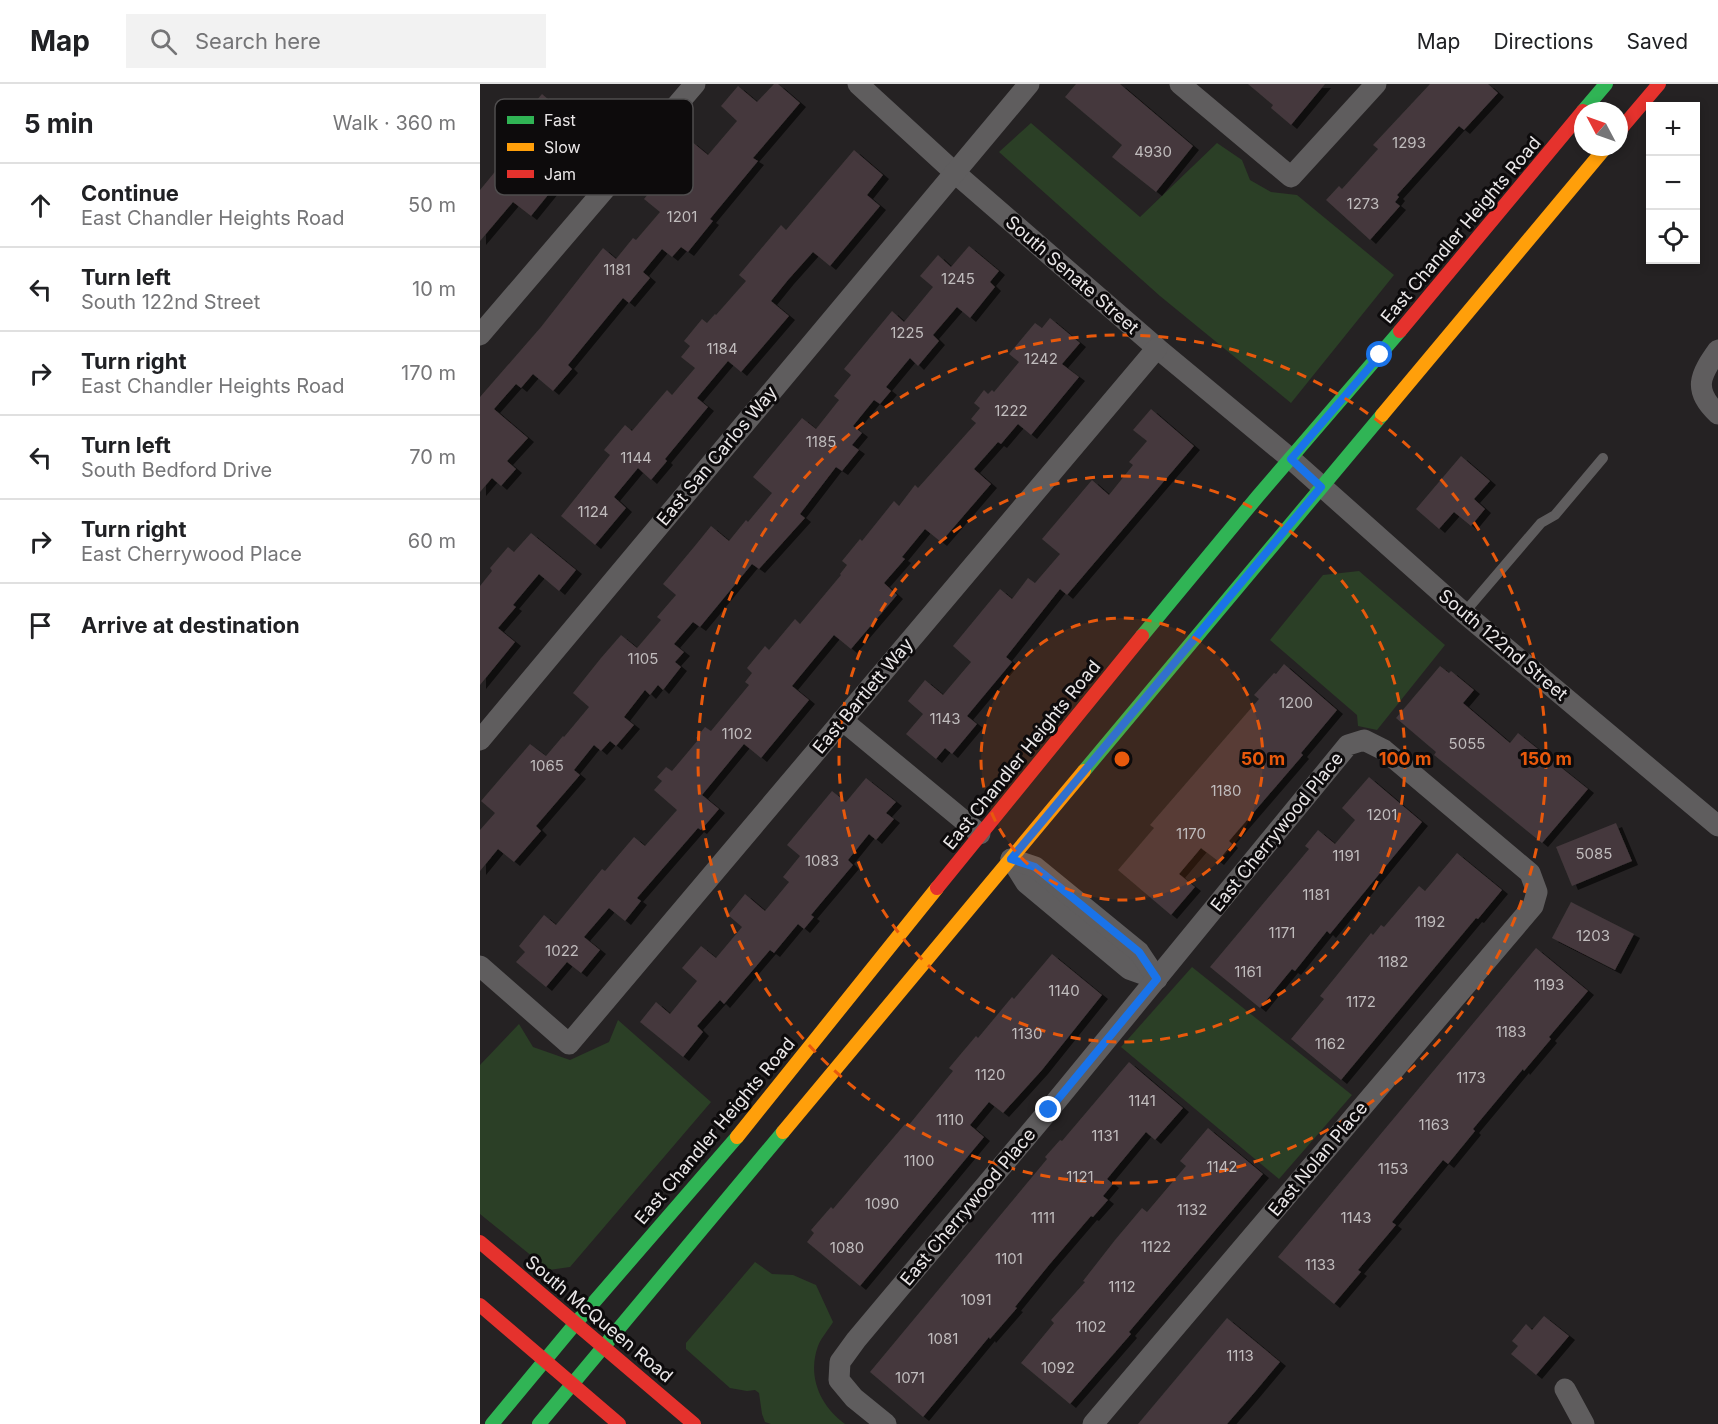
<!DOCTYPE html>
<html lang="en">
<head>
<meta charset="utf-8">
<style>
  :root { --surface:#fff; --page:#f2f2f2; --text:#202124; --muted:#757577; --line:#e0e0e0 }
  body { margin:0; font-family:Inter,sans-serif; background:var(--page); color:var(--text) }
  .controls { position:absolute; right:18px; top:18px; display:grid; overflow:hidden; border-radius:0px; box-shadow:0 3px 9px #0003 }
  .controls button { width:54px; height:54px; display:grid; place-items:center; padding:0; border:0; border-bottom:2px solid var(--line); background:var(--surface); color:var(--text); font:30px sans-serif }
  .compass { position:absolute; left:1094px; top:18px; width:54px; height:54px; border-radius:50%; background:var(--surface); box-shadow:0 3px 9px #0003; rotate:311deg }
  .stop { position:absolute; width:18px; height:18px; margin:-14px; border:4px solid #1a73e8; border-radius:50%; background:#fff }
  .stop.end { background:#1a73e8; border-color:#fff; box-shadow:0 2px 6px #0008 }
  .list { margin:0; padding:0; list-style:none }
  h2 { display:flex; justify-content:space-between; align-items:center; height:78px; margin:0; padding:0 24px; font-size:26px }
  h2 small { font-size:20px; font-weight:400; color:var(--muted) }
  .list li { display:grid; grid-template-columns:39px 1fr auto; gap:18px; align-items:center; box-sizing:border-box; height:84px; padding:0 24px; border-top:2px solid var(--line) }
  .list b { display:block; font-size:22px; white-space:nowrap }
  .list p { margin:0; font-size:20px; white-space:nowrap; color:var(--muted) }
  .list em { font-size:20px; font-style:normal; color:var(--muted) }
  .icon { flex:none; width:33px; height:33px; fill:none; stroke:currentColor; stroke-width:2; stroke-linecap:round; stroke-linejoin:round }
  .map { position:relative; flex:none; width:1238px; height:1340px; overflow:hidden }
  header { display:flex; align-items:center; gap:36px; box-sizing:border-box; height:84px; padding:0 30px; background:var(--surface); border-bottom:2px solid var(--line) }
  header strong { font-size:28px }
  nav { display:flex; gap:33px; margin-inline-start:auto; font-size:21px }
  .search { width:420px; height:54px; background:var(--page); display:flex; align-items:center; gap:15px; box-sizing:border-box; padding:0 21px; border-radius:0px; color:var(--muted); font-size:22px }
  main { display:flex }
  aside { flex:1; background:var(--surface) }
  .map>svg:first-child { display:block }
  .park { fill:#2b3f26 }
  .building { fill:#44393c; filter:url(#shadow) }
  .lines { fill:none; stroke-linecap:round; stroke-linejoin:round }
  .lane { stroke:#5f5d5e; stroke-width:10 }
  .street { stroke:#5f5d5e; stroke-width:21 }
  .fast { stroke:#30b455; stroke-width:14 }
  .slow { stroke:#ff9f0a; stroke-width:14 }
  .jam { stroke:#e5322d; stroke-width:14 }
  .route { stroke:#1a73e8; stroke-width:8 }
  .ring { fill:none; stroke:#e8590c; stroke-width:3; stroke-dasharray:10 8 }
  .labels { text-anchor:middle; stroke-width:6; stroke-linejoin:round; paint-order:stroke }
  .number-label { font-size:15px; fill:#c0bcbd }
  .street-label { font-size:18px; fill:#eae7e8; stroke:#0d0b0c }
  .key { fill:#0d0b0c; stroke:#4f4d4e; stroke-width:1.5 }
  .key-label { font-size:16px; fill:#eae7e8 }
  .centre { fill:#e8590c; stroke:#0d0b0c; stroke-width:3 }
  .ring-label { font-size:18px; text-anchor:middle; font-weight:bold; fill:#e8590c; stroke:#0d0b0c; stroke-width:6; stroke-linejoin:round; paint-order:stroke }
</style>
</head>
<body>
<header>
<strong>Map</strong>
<div class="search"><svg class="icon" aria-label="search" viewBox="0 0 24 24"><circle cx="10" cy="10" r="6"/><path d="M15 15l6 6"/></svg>Search here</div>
<nav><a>Map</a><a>Directions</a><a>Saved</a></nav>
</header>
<main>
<aside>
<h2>5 min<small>Walk · 360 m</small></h2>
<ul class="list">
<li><svg class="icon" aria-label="ahead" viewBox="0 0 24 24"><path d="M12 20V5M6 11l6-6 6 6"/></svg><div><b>Continue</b><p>East Chandler Heights Road</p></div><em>50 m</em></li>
<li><svg class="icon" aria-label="left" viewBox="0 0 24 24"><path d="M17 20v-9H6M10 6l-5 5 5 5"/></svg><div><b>Turn left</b><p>South 122nd Street</p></div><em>10 m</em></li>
<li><svg class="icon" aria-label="right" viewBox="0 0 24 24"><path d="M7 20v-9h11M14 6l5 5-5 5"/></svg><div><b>Turn right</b><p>East Chandler Heights Road</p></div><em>170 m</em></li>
<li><svg class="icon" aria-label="left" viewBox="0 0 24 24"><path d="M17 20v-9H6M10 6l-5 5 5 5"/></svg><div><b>Turn left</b><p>South Bedford Drive</p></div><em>70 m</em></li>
<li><svg class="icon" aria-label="right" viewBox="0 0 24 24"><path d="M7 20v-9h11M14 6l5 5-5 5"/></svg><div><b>Turn right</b><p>East Cherrywood Place</p></div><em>60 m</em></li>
<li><svg class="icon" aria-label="arrive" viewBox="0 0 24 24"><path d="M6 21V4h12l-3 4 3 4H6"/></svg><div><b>Arrive at destination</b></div></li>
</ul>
</aside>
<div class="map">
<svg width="1238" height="1340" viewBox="0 0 1238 1340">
  <defs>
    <filter id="shadow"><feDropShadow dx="6" dy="4" stdDeviation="0" flood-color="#0009"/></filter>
  </defs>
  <rect width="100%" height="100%" fill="#252223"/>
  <g class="park">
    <path d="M551 39 660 133 737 59 762 76 770 96 791 108 817 111 914 191 811 319 680 212 519 68Z"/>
    <path d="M879 487 965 561 897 646 878 642 877 631 790 556 843 491Z"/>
    <path d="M712 883 872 1011 799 1095 641 963Z"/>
    <path d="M138 936 231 1018 90 1183 69 1186 0 1130V981L39 940 53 963 90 976 129 958Z"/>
    <path d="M275 1178 292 1190 313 1191 336 1201 353 1238C349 1245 341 1254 338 1262 327 1292 340 1322 365 1340H291L285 1338 282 1330 279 1309 275 1306 267 1307 250 1304 206 1265V1259Z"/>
  </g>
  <g class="building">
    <path d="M294 0H298L320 19 273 74 278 77 230 135 233 137 208 168 201 163 192 173 182 165 163 188 170 194 149 219 143 214 88 281 92 285 73 307 53 290 41 304 36 300 14 325 48 354 27 377 36 385 21 402 12 394 0 408V313L61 243 123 164 136 175 153 154 156 156 180 128 164 115 211 57 228 71 257 37 241 22 258 2 277 18Z"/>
    <path d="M596 0H640L713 62 676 108 632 73 642 61 585 13Z"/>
    <path d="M768 0H845L811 41 791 24 793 21Z"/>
    <path d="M950 0H1008L1018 9 984 46 979 42 917 111 919 113 915 118 920 122 890 156 846 116 859 102 862 105 898 65 893 61Z"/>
    <path d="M62 10 98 41 81 61 98 74 51 132 33 118 0 157V106L55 39 44 31Z"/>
    <path d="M374 66 403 91 387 111 400 122 350 182 333 168 308 196 291 217 309 232 261 288 248 277 217 314 228 323 185 375 187 377 171 396 158 384 134 413 146 424 115 461 81 432 130 371 124 366 145 341 152 347 187 306 192 311 215 284 201 273 210 262 204 257 222 235 227 239 235 230 236 231 266 197 259 191 301 141 306 146Z"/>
    <path d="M489 162 519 187 510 198 515 203 490 234 477 223 453 251 459 257 438 282 430 274 406 303 411 307 400 320 394 316 373 342 382 349 372 361 379 366 362 387 356 383 320 430 325 434 279 485 272 480 220 543 213 538 194 560 204 568 195 578 201 583 183 606 178 601 170 611 165 606 144 633 154 641 136 662 130 657 121 667 114 661 94 686 100 691 56 742 61 747 34 778 18 765 0 787V746L15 729 1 717 50 660 66 672 83 652 84 653 109 623 93 609 121 574 141 551 157 564 181 536 177 533 196 511 183 500 214 463 231 442 249 457 266 436 268 438 292 409 273 393 322 334 336 345 359 316 354 312 371 291 364 285 412 227 424 238 453 203 440 192 458 171 471 183Z"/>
    <path d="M570 234 600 259 582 280 599 293 551 351 538 340 521 360 518 358 494 385 511 400 461 458 445 445 422 473 425 475 404 499 417 511 371 565 354 551 312 602 329 616 281 674 264 660 222 711 239 725 221 746 218 744 157 814 161 817 145 837 129 824 104 853 120 866 101 889 87 878 66 903 36 878 45 868 39 862 64 831 76 841 122 785 125 787 154 753 165 762 197 726 174 706 182 697 177 693 186 683 192 687 218 656 216 654 225 643 231 647 269 601 265 598 272 589 267 584 285 562 289 566 315 535 320 540 361 491 360 490 367 481 362 477 380 455 382 457 414 417 419 422 435 401 438 404 496 339 491 335 500 324 494 319 504 306 508 310 512 306 514 308 539 278 529 270 555 239 562 244Z"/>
    <path d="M671 325 714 362 587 511 580 505 526 573 532 578 487 632 497 640 472 670 465 664 456 675 426 650 443 630 428 617 445 596 463 611 491 578 473 562 520 505 532 515 548 494 555 499 580 470 562 455 612 396 629 411 653 381 649 378 667 357 653 346Z"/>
    <path d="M981 372 1010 397 994 415 1005 425 991 442 974 428 959 445 936 425Z"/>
    <path d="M51 449 96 486 79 507 59 490 33 521 36 523 18 544 35 558 0 601V502L12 487 10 484 28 463 34 468Z"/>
    <path d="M804 580 857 626 821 669 823 671 749 757 752 760 738 777 721 764 699 790 715 803 691 831 638 786 674 744 670 741 779 615 774 611 794 589 796 590Z"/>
    <path d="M960 582 969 589 971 587 994 606 983 619 1030 659 1038 649 1108 705 1062 759 954 671 956 668 916 634Z"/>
    <path d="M889 693 942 738 850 850 847 847 815 887 812 885 780 924 730 883 829 765 825 762 838 746 855 760 875 736 862 724Z"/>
    <path d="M386 694 416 718 406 729 414 735 396 756 389 750 368 776 373 781 331 831 334 833 324 845 318 840 294 869 290 866 244 920 240 916 217 942 223 948 203 973 160 938 176 918 190 930 217 897 202 884 221 862 236 874 262 843 248 831 265 810 285 827 309 798 303 793 320 772 307 761 352 707 366 718Z"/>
    <path d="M1136 739 1152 777 1092 802 1076 763Z"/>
    <path d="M977 769 1022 806 998 835 996 834 861 996 811 955 844 915 840 912 891 849 893 851 901 841 904 843 939 802 945 807Z"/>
    <path d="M1091 818 1154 850 1135 886 1072 854Z"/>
    <path d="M1056 864 1108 907 1069 953 1071 955 1044 987 1043 985 993 1045 995 1047 968 1080 963 1076 912 1138 916 1141 878 1186 881 1188 854 1220 798 1173Z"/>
    <path d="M572 870 622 911 562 986 523 1029 509 1018 490 1041 504 1053 380 1202 327 1158 334 1149 331 1146 351 1123 353 1125 425 1040 428 1042 473 987 469 984 496 952 498 954 532 913 534 915Z"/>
    <path d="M649 978 703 1024 675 1056 666 1048 627 1095 633 1100 623 1112 628 1116 613 1133 611 1132 569 1181 535 1223 537 1224 510 1255 509 1253 443 1333 390 1288 567 1075 565 1073 580 1056 582 1057Z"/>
    <path d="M728 1044 783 1090 649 1248 651 1250 590 1320 541 1279 574 1239 571 1236 605 1198 603 1197 635 1156 662 1124 667 1128 706 1082 700 1077Z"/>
    <path d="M1064 1232 1089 1252 1056 1291 1031 1270 1038 1262 1032 1257 1046 1240 1052 1246Z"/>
    <path d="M747 1234 800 1278 774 1309 747 1340H658Z"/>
  </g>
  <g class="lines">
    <path class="lane" d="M984 529 1061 439 1075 431 1123 374"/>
    <g class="street">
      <path d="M378 0 474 88 677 264 811 375 984 529 1238 742"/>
      <path d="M700 0 811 93 896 0"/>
      <path d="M0 251 215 0"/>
      <path d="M1238 266C1220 291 1212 306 1238 330"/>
      <path d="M362 636 500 750"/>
      <path d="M0 656 549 0"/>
      <path d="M531 775 546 799 649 885 677 895"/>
      <path d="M531 775 555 783 659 868 677 895"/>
      <path d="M0 882 89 960 677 264"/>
      <path d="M1085 1305 1104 1340"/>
      <path d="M406 1340 374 1314 359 1296 360 1278 376 1256 569 1026 868 661 884 656 904 666 1050 789 1057 808 1053 822 613 1340"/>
    </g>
    <g class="fast">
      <path d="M1103 27 1126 0"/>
      <path d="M662 552 778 412 920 247"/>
      <path d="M604 687 902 331"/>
      <path d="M12 1340 95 1240 257 1053"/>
      <path d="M59 1340 303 1048"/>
    </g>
    <g class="slow">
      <path d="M902 331 1126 63"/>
      <path d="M303 1048 604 687"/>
      <path d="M257 1053 457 804"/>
    </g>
    <g class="jam">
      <path d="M1139 47 1179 0"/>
      <path d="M920 247 1103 27"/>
      <path d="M457 804 662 552"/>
      <path d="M0 1158 214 1340"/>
      <path d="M0 1221 139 1340"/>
    </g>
  </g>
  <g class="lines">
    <path class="route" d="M569 1026 677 895 659 868 555 783 531 775 841 403 811 375 900 271"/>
  </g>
  <circle cx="642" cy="675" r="141" fill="#e8590c" fill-opacity=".12"/>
  <g class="ring">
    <circle cx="642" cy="675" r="141"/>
    <circle cx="642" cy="675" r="283"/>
    <circle cx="642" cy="675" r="424"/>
  </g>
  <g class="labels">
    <g class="number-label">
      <text x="929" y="64">1293</text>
      <text x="673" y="73">4930</text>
      <text x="883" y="125">1273</text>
      <text x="202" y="138">1201</text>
      <text x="137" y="191">1181</text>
      <text x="478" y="200">1245</text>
      <text x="427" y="254">1225</text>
      <text x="242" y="270">1184</text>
      <text x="561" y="280">1242</text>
      <text x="531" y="332">1222</text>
      <text x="341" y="363">1185</text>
      <text x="156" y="379">1144</text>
      <text x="113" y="433">1124</text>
      <text x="163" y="580">1105</text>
      <text x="816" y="624">1200</text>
      <text x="465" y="640">1143</text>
      <text x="257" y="655">1102</text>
      <text x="987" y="665">5055</text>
      <text x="67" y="687">1065</text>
      <text x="746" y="712">1180</text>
      <text x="902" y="736">1201</text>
      <text x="711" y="755">1170</text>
      <text x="1114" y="775">5085</text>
      <text x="866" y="777">1191</text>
      <text x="342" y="782">1083</text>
      <text x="836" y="816">1181</text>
      <text x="950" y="843">1192</text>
      <text x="802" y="854">1171</text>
      <text x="1113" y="857">1203</text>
      <text x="82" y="872">1022</text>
      <text x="913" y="883">1182</text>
      <text x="768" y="893">1161</text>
      <text x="1069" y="906">1193</text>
      <text x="584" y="912">1140</text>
      <text x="881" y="923">1172</text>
      <text x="1031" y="953">1183</text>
      <text x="547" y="955">1130</text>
      <text x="850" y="965">1162</text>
      <text x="510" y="996">1120</text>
      <text x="991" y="999">1173</text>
      <text x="662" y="1022">1141</text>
      <text x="470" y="1041">1110</text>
      <text x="954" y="1046">1163</text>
      <text x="625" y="1057">1131</text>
      <text x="439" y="1082">1100</text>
      <text x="742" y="1088">1142</text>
      <text x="913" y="1090">1153</text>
      <text x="600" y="1098">1121</text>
      <text x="402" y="1125">1090</text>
      <text x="712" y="1131">1132</text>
      <text x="563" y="1139">1111</text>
      <text x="876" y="1139">1143</text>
      <text x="676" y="1168">1122</text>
      <text x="367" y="1169">1080</text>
      <text x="529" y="1180">1101</text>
      <text x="840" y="1186">1133</text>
      <text x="642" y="1208">1112</text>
      <text x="496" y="1221">1091</text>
      <text x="611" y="1248">1102</text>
      <text x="463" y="1260">1081</text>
      <text x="760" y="1277">1113</text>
      <text x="578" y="1289">1092</text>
      <text x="430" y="1299">1071</text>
    </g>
    <g class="street-label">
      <text transform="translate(981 146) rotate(-50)" y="6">East Chandler Heights Road</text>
      <text transform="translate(592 191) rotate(41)" y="6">South Senate Street</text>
      <text transform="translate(237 372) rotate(-50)" y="6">East San Carlos Way</text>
      <text transform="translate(1023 561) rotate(40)" y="6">South 122nd Street</text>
      <text transform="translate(383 612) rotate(-50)" y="6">East Bartlett Way</text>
      <text transform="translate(542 671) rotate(-51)" y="6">East Chandler Heights Road</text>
      <text transform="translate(797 748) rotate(-51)" y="6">East Cherrywood Place</text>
      <text transform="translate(235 1047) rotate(-50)" y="6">East Chandler Heights Road</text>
      <text transform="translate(838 1075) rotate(-50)" y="6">East Nolan Place</text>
      <text transform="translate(488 1123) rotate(-50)" y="6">East Cherrywood Place</text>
      <text transform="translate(119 1235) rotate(40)" y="6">South McQueen Road</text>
    </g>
  </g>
  <rect x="15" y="15" width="198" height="96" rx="9" class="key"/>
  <rect x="27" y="32" width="27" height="8" fill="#30b455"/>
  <rect x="27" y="59" width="27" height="8" fill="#ff9f0a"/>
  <rect x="27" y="86" width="27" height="8" fill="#e5322d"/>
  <g class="key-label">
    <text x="64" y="42">Fast</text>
    <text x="64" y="69">Slow</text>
    <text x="64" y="96">Jam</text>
  </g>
  <circle cx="642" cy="675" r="9" class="centre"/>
  <g class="ring-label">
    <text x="783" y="681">50 m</text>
    <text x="925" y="681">100 m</text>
    <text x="1066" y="681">150 m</text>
  </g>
</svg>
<div class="controls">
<button>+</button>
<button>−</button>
<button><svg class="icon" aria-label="locate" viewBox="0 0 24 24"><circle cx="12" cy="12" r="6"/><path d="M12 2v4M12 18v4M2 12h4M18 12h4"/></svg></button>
</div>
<svg class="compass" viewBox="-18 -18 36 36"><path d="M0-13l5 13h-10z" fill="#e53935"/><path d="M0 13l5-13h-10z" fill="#757577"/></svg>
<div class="stop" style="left:900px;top:271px"></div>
<div class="stop end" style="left:569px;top:1026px"></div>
</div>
</main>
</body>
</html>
